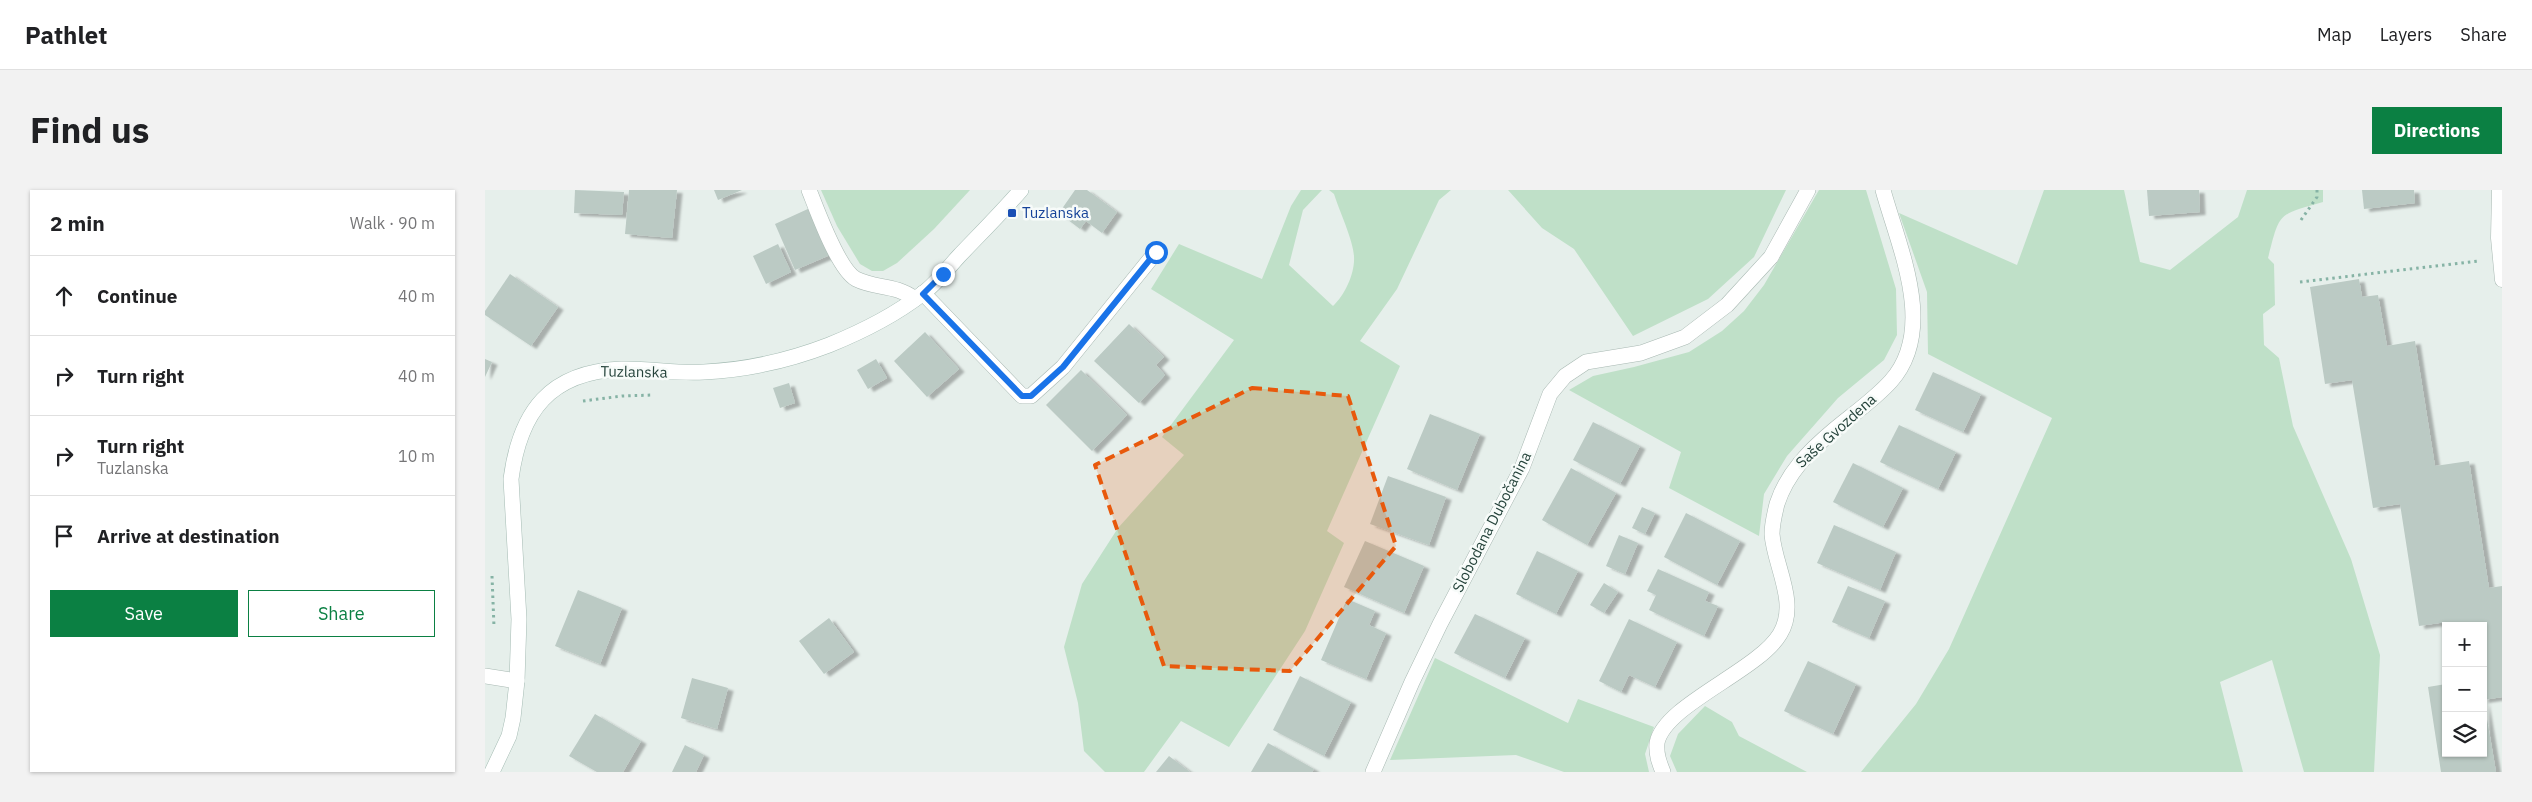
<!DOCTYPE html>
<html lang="en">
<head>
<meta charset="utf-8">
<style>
  :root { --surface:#fff; --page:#f2f2f2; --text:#202124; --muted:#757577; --line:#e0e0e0; --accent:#0b8043 }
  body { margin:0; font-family:"IBM Plex Sans",sans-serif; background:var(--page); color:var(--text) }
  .controls { position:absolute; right:15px; bottom:15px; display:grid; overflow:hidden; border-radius:0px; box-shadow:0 1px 4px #0004 }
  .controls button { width:45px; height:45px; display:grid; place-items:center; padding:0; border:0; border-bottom:1px solid var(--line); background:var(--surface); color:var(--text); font:25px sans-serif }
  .stop { position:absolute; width:15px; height:15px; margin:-11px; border:4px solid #1a73e8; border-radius:50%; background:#fff }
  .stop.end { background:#1a73e8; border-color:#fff; box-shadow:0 1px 5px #0008 }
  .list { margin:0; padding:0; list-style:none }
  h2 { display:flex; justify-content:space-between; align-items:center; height:65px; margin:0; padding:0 20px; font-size:21px }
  h2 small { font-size:16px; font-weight:400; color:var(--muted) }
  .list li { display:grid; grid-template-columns:32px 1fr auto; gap:15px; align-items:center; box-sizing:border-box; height:80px; padding:0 20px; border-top:1px solid var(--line) }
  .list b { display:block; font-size:19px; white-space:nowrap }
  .list p { margin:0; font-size:16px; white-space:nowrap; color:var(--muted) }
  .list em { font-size:16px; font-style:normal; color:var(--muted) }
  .actions { display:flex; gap:10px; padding:15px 20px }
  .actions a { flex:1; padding:11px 0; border:1px solid var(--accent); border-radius:0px; text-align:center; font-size:18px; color:var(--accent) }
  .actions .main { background:var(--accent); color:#fff }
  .icon { flex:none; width:28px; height:28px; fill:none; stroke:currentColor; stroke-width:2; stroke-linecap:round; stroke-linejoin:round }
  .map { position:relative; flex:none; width:2017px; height:582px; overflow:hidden; border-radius:0px }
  header { display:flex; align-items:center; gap:30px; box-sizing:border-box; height:70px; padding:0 25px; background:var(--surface); border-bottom:1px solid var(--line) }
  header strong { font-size:24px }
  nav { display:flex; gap:28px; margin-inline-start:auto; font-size:18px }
  .intro { display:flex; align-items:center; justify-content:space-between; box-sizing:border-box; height:120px; padding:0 30px }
  h1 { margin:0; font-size:35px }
  .button { padding:12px 22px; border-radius:0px; background:var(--accent); color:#fff; font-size:18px; font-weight:700 }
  main { display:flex; gap:30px; padding:0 30px }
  aside { flex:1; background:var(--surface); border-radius:0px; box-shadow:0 1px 4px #0004 }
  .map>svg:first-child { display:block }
  .green { fill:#bfe0c8 }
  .building { fill:#bbcac4; filter:url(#shadow) }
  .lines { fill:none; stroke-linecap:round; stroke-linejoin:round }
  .lane-casing { stroke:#a8b8b2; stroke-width:15 }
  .street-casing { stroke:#a8b8b2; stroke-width:16 }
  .secondary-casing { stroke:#a4bbb3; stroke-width:16 }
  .path { stroke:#86b3a5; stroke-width:3; stroke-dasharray:2.5 4; stroke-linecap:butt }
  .lane { stroke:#fff; stroke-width:14 }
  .street { stroke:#fff; stroke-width:15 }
  .secondary { stroke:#fff; stroke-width:15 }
  .route { stroke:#1a73e8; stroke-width:6 }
  .marked { fill:#e8590c; fill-opacity:0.2; stroke:#e8590c; stroke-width:4; stroke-dasharray:10 6; stroke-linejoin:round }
  .transit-dot { fill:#1a4fb4; stroke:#f7fbf9; stroke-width:2 }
  .labels { text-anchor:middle; stroke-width:5; stroke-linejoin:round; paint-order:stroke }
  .transit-label { font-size:15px; fill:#164399; stroke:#f7fbf9; text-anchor:start }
  .street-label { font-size:15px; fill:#24423a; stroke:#f7fbf9 }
</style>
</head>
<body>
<header>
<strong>Pathlet</strong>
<nav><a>Map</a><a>Layers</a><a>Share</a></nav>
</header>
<div class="intro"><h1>Find us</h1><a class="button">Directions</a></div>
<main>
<aside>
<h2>2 min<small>Walk · 90 m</small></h2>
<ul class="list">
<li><svg class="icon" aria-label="ahead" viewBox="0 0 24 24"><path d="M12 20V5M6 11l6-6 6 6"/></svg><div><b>Continue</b></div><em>40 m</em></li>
<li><svg class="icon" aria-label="right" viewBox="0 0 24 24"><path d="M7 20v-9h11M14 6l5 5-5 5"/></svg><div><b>Turn right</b></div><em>40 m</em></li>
<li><svg class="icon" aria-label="right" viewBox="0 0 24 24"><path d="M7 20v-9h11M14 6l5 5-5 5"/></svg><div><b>Turn right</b><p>Tuzlanska</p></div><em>10 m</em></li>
<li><svg class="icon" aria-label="arrive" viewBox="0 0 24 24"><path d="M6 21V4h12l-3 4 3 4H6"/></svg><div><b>Arrive at destination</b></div></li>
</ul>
<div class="actions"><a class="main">Save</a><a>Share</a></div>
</aside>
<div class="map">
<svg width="2017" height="582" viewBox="0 0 2017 582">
  <defs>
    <filter id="shadow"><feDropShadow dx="5.5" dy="3" stdDeviation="1" flood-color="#0004"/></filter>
  </defs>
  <rect width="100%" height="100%" fill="#e6efeb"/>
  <g class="green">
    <path d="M336 0H485L449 39 412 73 398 81H387L375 74 352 36Z"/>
    <path d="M816 0H837L818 20 804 75 848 116C860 105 870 83 869 67 869 52 854 20 849 4L844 0H966L954 10 912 99 875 151 915 176 842 341 859 353 820 441 744 557 696 531 659 582H620L599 561 593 513 579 457 597 394 633 338 699 265 677 247 749 150 666 99 694 54 777 89 806 16Z"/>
    <path d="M1023 0H1301L1269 67 1223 109 1148 146 1089 59 1057 38Z"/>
    <path d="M1334 0H1381L1411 99 1412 145 1399 170 1353 208 1302 266 1279 304 1274 346 1184 298 1196 262 1084 200 1108 186 1149 177 1204 162 1237 141 1259 121 1279 95Z"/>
    <path d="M1559 0H1639L1655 72 1685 80 1753 27 1762 0H1838V12C1792 25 1795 22 1783 68L1789 74 1790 115 1778 124 1779 155 1794 168 1808 236 1866 369 1895 465 1889 582H1819L1787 470 1735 492 1758 582H1376L1431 514 1464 459 1567 228 1443 164 1442 102 1414 23 1532 75Z"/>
    <path d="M950 468 1083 533 1093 509 1169 537 1160 564 1164 582H1079L1031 565 905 570Z"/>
    <path d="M1220 516 1247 532 1254 546 1322 582H1192L1185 566 1193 544Z"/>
  </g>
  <g class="building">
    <path d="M90 0 139 2 137 25 89 23Z"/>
    <path d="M144 0H192L187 48 140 44Z"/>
    <path d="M229 0H257L233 10Z"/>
    <path d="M590 0H602L632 22 617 43 601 31 595 39 574 23Z"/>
    <path d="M1662 0H1714L1715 22 1664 26Z"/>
    <path d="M1877 0H1929L1930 13 1879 19Z"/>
    <path d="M325 18 345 65 310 80 290 34Z"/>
    <path d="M293 54 306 82 281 94 268 66Z"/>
    <path d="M25 84 73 117 46 156 0 125V121Z"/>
    <path d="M1874 89 1877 107 1893 105 1902 156 1930 151 1950 276 1984 271 2004 398 2017 396V507L1998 510V436H1961V432L1934 436 1915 314 1888 318 1867 190 1840 194 1825 97Z"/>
    <path d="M644 134 679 167 671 175 680 185 654 213 609 171Z"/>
    <path d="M440 142 474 179 442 207 409 171Z"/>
    <path d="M0 169 7 172 0 187Z"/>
    <path d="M391 169 402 188 383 199 372 180Z"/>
    <path d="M596 180 642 225 607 261 561 215Z"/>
    <path d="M1448 182 1496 204 1478 242 1430 220Z"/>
    <path d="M304 193 310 213 295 218 288 198Z"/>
    <path d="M945 224 995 244 972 300 922 279Z"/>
    <path d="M1108 232 1155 256 1135 294 1088 270Z"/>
    <path d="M1414 235 1471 262 1453 299 1395 272Z"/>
    <path d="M1368 273 1418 298 1398 337 1348 312Z"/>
    <path d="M1086 278 1131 303 1102 355 1057 330Z"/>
    <path d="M903 286 961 307 944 355 885 334Z"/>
    <path d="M1157 317 1170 323 1160 344 1147 338Z"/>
    <path d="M1201 323 1255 351 1232 395 1179 367Z"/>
    <path d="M1349 335 1411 362 1395 400 1332 373Z"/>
    <path d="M1134 345 1153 353 1140 384 1121 376Z"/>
    <path d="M880 351 939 376 919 423 859 397Z"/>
    <path d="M1052 361 1093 381 1071 424 1031 404Z"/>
    <path d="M1173 379 1224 402 1220 411 1233 416 1219 446 1164 420 1171 405 1162 401Z"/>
    <path d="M1119 393 1133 402 1119 423 1105 415Z"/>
    <path d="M1363 396 1400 411 1384 448 1347 432Z"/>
    <path d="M93 400 137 418 115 474 70 456Z"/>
    <path d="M862 409 890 421 884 435 901 443 881 489 836 470Z"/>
    <path d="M990 424 1040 448 1020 488 969 463Z"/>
    <path d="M344 428 369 462 339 484 314 451Z"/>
    <path d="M1144 429 1192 452 1170 497 1144 485 1136 502 1114 491Z"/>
    <path d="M1323 471 1371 494 1348 544 1299 521Z"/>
    <path d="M815 486 866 512 839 566 788 540Z"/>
    <path d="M207 488 243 498 232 539 196 528Z"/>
    <path d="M1961 494V563H1998L1999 511 2011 582H1956L1943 497Z"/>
    <path d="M110 524 156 551 138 582H112L84 566Z"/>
    <path d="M783 553 829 579 827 582H766Z"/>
    <path d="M200 555 219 565 211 582H187Z"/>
    <path d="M684 566 705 582H671Z"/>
  </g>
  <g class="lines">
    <g class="lane-casing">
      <path id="lane" d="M2014 0 2013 48 2017 90"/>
    </g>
    <g class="street-casing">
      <g id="street">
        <path d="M324 0C332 20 353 79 371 89 391 99 410 94 430 109"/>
        <path d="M438 103 537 206H546L578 177 671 62"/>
        <path d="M0 486 32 491"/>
        <path d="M888 582 927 492 955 434 1037 278 1065 204 1080 186 1101 172 1156 163 1200 147 1242 115 1286 67 1323 0"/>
        <path d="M1178 582C1174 572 1171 564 1172 553 1179 515 1273 481 1295 444 1314 413 1289 375 1287 344 1287 335 1290 322 1292 314 1302 283 1324 261 1349 240 1368 224 1390 209 1406 191 1452 139 1414 58 1398 0"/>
      </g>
    </g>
    <g class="secondary-casing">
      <path id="secondary" d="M7 582 24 546 28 528 32 491 34 429 26 289C35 221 65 182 136 179 164 178 191 184 219 182 261 180 305 170 344 155 376 142 410 125 437 104 451 94 462 79 474 66 495 44 516 23 536 0"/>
    </g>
    <g class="path">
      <path d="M1816 30 1832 7V0"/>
      <path d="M1815 92 1993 71"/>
      <path d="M98 211 137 206 169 205"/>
      <path d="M7 386 9 437"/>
    </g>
    <use href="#lane" class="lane"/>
    <use href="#street" class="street"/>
    <use href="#secondary" class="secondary"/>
  </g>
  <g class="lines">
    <path class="route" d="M458 84 438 104 537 206H546L578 177 671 62"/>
  </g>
  <path class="marked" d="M767 198 863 206 911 356 805 481 679 476 610 275Z"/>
  <rect class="transit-dot" x="522" y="18" width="10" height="10" rx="2.5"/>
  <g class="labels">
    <g class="transit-label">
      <text x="537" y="28">Tuzlanska</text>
    </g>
    <g class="street-label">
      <text transform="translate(149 182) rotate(1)" y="5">Tuzlanska</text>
      <text transform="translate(1351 241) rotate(-42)" y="5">Saše Gvozdena</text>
      <text transform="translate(1007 332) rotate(-63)" y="5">Slobodana Dubočanina</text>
    </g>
  </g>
</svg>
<div class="controls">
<button>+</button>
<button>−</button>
<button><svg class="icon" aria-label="layers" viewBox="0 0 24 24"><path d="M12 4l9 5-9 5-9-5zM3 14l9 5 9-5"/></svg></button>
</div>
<div class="stop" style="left:671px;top:62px"></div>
<div class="stop end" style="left:458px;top:84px"></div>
</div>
</main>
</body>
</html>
